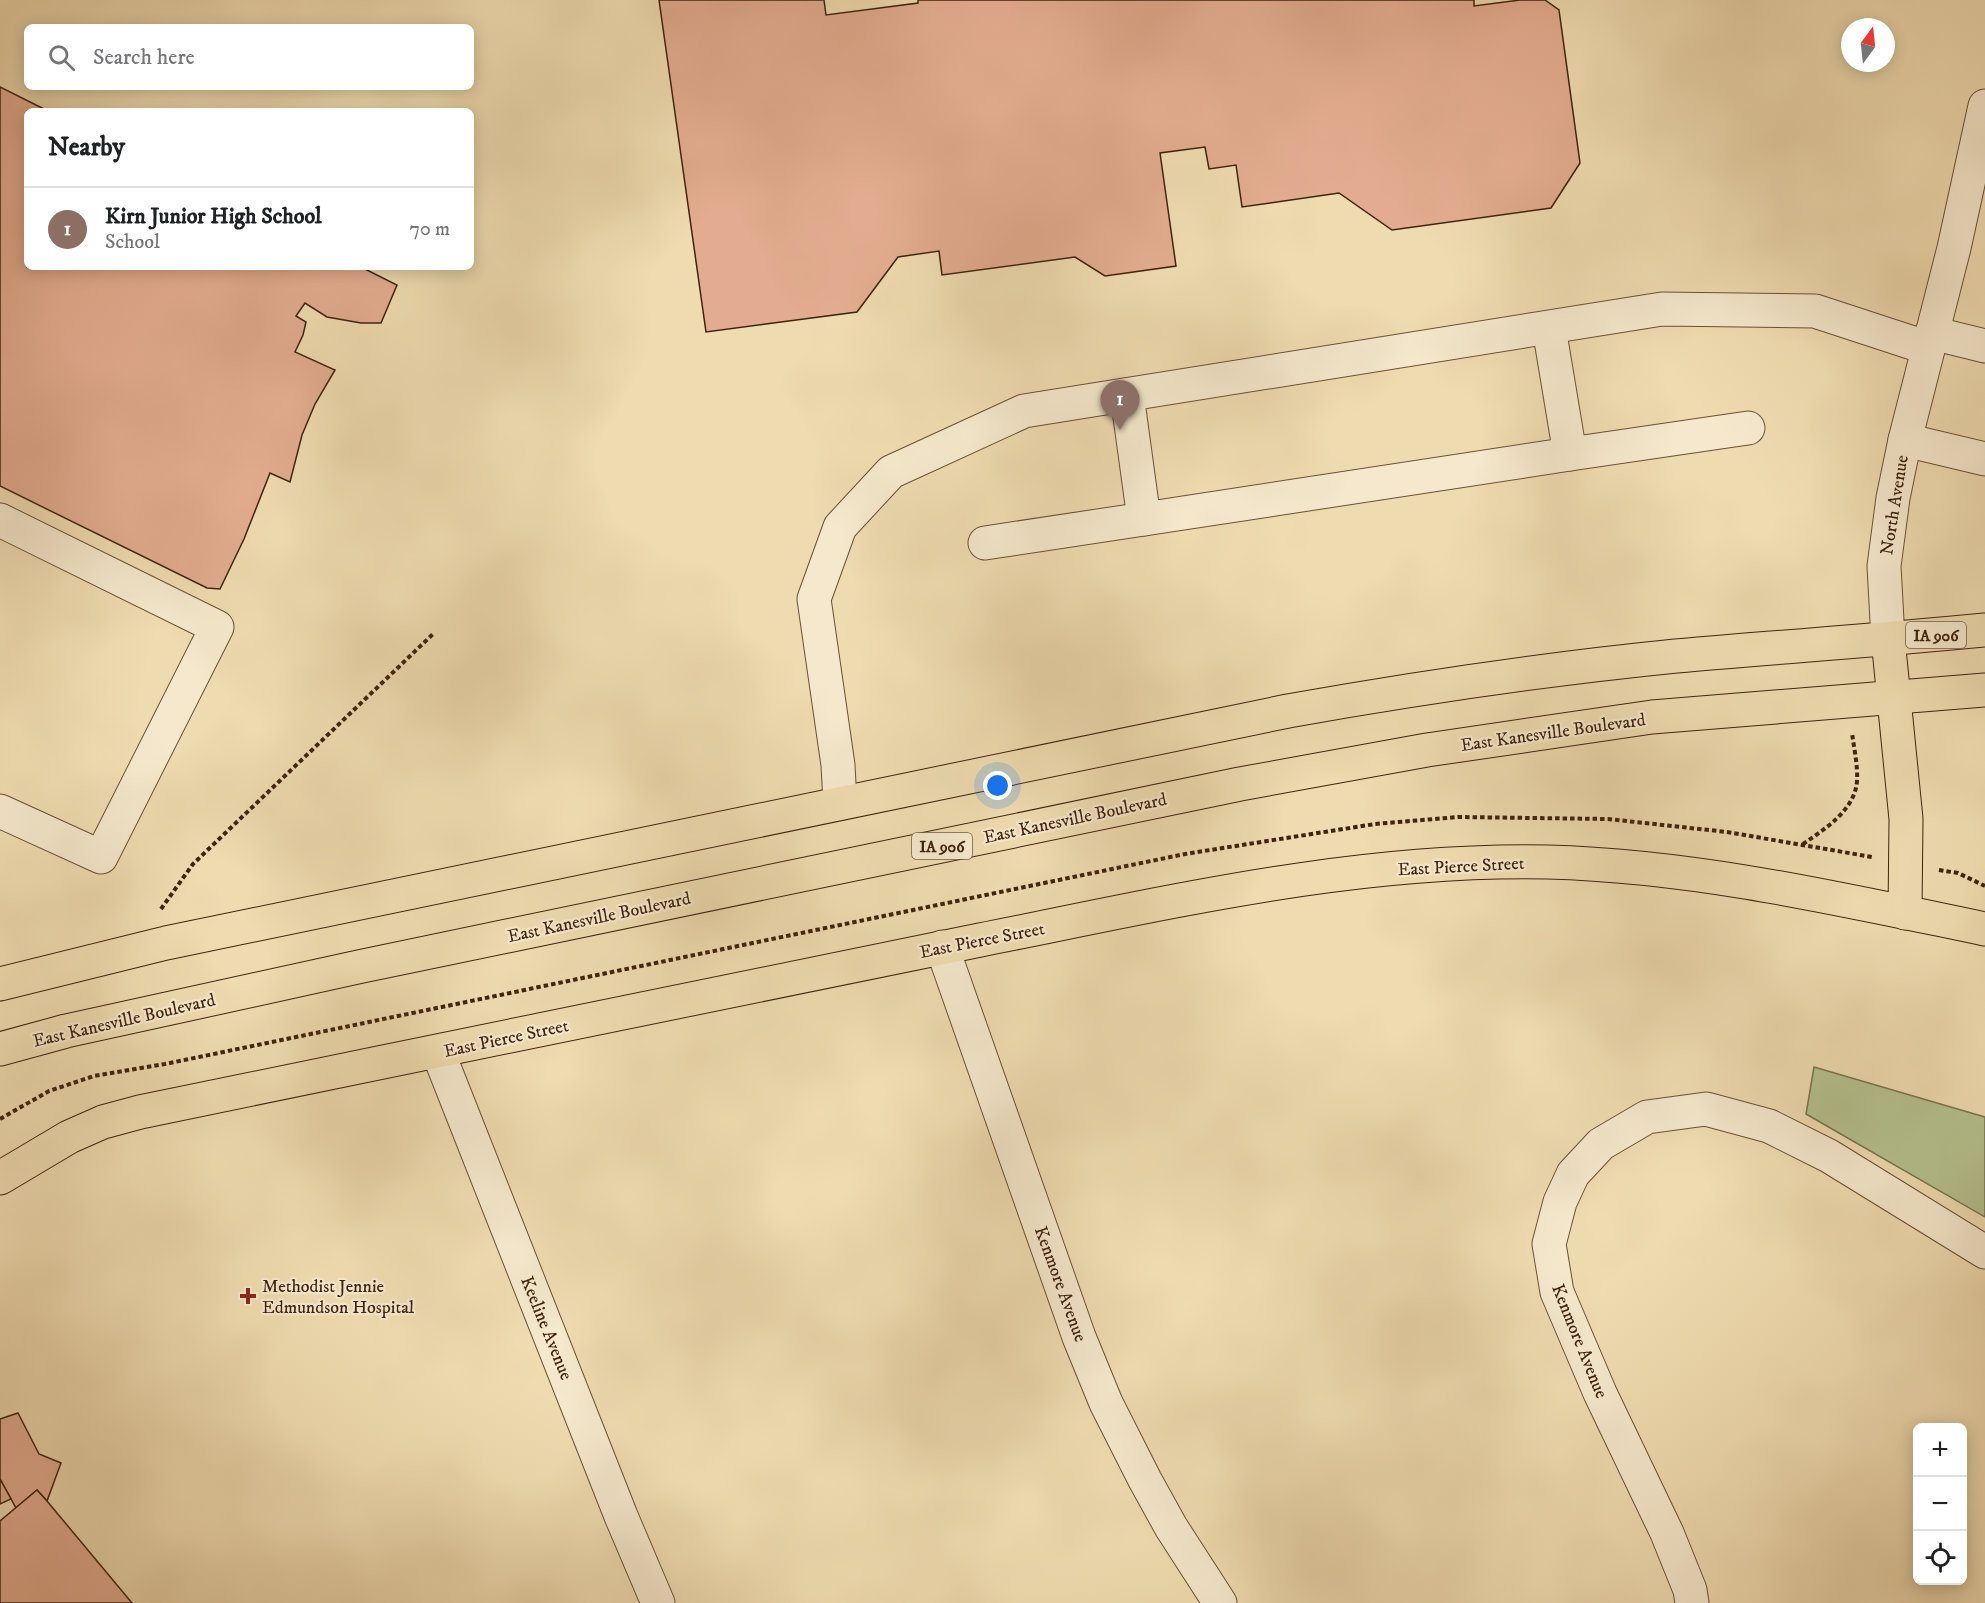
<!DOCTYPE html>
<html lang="en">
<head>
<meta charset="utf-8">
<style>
  :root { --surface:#fff; --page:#f6f6f6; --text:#202124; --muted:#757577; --line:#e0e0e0; --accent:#0b8043 }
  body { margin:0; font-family:"IM FELL DW Pica",serif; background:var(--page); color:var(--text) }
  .controls { position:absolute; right:18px; bottom:18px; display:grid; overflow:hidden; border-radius:9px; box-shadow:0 3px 15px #0003 }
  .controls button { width:54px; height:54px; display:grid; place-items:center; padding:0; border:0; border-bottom:2px solid var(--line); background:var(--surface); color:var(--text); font:30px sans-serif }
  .compass { position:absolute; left:1841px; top:18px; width:54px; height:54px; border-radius:50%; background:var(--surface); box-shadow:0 3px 15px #0003; rotate:15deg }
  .you { position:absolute; left:998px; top:786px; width:21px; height:21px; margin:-15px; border:4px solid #fff; border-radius:50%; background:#1a73e8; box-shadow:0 0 0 9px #1a73e833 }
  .badge { display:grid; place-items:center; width:39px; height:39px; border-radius:50%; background:var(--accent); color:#fff; font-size:20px; font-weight:700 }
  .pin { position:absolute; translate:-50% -50px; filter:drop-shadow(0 2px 3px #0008) }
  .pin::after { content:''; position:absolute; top:32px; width:21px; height:18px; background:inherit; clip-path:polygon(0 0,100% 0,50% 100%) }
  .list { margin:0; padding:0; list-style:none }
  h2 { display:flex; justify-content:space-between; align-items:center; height:78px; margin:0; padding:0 24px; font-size:26px }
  h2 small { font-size:20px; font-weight:400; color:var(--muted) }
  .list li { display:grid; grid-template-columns:39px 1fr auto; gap:18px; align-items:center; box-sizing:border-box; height:84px; padding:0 24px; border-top:2px solid var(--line) }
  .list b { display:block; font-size:22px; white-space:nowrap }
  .list p { margin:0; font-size:20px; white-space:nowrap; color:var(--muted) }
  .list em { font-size:20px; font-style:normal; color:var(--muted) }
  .icon { flex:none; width:33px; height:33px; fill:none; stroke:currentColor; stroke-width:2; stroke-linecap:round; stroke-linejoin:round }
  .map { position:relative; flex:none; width:1985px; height:1603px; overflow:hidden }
  .search { position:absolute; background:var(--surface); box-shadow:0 3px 15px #0003; left:24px; top:24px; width:450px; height:66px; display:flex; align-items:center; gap:15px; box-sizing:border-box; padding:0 21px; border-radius:9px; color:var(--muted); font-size:22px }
  .panel { position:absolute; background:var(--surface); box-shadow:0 3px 15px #0003; left:24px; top:108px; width:450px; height:162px; border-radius:9px }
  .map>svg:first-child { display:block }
  .green { fill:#b4c18e; stroke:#7a724e; stroke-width:1.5 }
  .building { fill:#e3ac90; stroke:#3f220e; stroke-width:1.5 }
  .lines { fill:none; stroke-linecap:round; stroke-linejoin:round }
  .minor-casing { stroke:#6b5036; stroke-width:35 }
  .major-casing { stroke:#3f220e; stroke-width:35 }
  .path { stroke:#3f220e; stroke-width:4; stroke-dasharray:4.5 3; stroke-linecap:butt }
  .minor { stroke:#f5e8cc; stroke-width:33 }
  .major { stroke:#efdbb0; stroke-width:33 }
  .poi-dot { fill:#8f2418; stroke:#f5e8cc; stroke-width:2 }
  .labels { text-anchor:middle; stroke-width:4.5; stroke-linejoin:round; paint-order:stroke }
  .shield { fill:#f5e8cc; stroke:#765d47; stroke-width:1.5 }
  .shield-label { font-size:16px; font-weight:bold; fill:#3f220e }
  .street-label { font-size:18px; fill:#3f220e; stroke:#f5e8cc }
  .poi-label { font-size:18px; fill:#3f220e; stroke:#f5e8cc; text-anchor:start }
</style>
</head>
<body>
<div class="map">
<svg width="1985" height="1603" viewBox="0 0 1985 1603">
  <rect width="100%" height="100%" fill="#efdbb0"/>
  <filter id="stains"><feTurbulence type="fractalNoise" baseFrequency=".00333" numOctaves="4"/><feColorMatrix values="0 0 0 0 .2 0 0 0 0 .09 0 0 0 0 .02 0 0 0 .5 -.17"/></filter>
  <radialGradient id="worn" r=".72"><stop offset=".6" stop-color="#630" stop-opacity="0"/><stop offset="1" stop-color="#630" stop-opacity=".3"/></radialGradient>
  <path class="green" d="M1814 1067 1985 1117V1217L1806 1114Z"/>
  <g class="building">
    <path d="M659 0H824L826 15 918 3V0H1474V6L1520 0H1545L1559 10 1580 163 1551 208 1392 230 1339 193 1242 207 1236 165 1209 169 1205 147 1160 153 1176 266 1105 276 1075 257 942 275 939 251 898 257 857 312 706 332Z"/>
    <path d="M0 87 48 111H27V267H361L397 285 381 323H361L327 317 305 303 296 316 306 322 303 335 295 352 335 370 315 404 302 435 290 482 270 473 244 539 220 589 207 588 0 486Z"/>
    <path d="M18 1413 39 1454 61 1463 47 1501 37 1490 16 1508 0 1479V1419Z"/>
    <path d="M0 1479 11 1499 0 1504Z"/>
    <path d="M37 1490 47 1501 132 1603H0V1521Z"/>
  </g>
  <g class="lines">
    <g class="minor-casing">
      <g id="minor">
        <path d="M1932 333 1985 346"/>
        <path d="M1127 395 1144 519 1570 454 1549 328"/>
        <path d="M1905 440 1985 459"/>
        <path d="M1570 454 1748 428"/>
        <path d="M0 520 217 627 101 857 0 811"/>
        <path d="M985 543 1144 519"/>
        <path d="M1888 639 1884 566 1893 498 1905 440 1954 248 1985 106"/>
        <path d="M840 803 838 765 814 599 840 527 891 472 1024 411 1662 309 1815 311 1928 348"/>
        <path d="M942 947 1079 1337 1106 1403 1145 1480 1171 1527 1220 1603"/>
        <path d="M438 1052 621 1516 658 1603"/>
        <path d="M1692 1603 1690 1590 1667 1533 1600 1393 1557 1292 1549 1244 1560 1202 1573 1174 1601 1144 1647 1117 1706 1109 1769 1126 1829 1156 1985 1252"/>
      </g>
    </g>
    <g class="major-casing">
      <g id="major">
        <path d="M1888 639 1906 819 1905 913"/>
        <path d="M0 984 166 943 1288 711C1417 688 1546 669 1676 656 1779 647 1882 640 1985 630"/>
        <path d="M0 1049 66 1031 358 967 1240 784 1427 750 1652 717 1985 690"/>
        <path d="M0 1178 69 1137 103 1122 140 1112C420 1055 699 995 980 940 1167 903 1355 858 1548 862 1696 866 1840 899 1985 929"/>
      </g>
    </g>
    <g class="path">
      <path d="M1803 844C1825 829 1855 810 1857 781 1858 766 1854 748 1852 733"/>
      <path d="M1939 870 1958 873 1985 886"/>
      <path d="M161 909 193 864 433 634"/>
      <path d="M0 1119 49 1091 94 1076 165 1064 1185 854 1375 824 1458 817 1608 819 1727 832 1872 857"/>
    </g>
    <use href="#minor" class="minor"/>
    <use href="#major" class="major"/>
  </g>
  <path class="poi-dot" d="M245 1287h6v6h6v6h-6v6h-6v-6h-6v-6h6z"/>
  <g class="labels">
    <g class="shield">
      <rect x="1906" y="622" width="60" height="26" rx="4.5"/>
      <rect x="912" y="833" width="60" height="26" rx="4.5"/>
    </g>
    <g class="shield-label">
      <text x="1936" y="641">IA 906</text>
      <text x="942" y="852">IA 906</text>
    </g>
    <g class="street-label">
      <text transform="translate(1894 505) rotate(-81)" y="6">North Avenue</text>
      <text transform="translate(1553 732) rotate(-8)" y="6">East Kanesville Boulevard</text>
      <text transform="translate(1075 818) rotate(-12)" y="6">East Kanesville Boulevard</text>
      <text transform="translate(1461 866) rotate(-3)" y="6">East Pierce Street</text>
      <text transform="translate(599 917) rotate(-12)" y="6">East Kanesville Boulevard</text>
      <text transform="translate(982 940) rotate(-11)" y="6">East Pierce Street</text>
      <text transform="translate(124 1020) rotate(-13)" y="6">East Kanesville Boulevard</text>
      <text transform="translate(506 1038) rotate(-12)" y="6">East Pierce Street</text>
      <text transform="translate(1061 1284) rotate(70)" y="6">Kenmore Avenue</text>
      <text transform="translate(547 1328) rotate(68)" y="6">Keeline Avenue</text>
      <text transform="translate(1580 1341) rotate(68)" y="6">Kenmore Avenue</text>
    </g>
    <g class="poi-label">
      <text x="262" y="1292">Methodist Jennie<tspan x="262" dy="21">Edmundson Hospital</tspan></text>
    </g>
  </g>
  <rect width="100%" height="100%" filter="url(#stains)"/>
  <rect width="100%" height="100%" fill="url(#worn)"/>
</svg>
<div class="controls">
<button>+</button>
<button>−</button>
<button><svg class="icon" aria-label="locate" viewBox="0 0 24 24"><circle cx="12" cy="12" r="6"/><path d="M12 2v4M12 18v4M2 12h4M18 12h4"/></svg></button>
</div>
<svg class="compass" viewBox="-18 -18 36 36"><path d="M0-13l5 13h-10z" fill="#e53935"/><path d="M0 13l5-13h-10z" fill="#757577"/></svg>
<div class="you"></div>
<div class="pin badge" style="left:1120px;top:430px;background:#8d6e63">1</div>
<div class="search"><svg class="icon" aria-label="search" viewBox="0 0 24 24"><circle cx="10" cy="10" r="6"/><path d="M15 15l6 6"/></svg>Search here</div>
<section class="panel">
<h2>Nearby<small></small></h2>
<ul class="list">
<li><span class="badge" style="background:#8d6e63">1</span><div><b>Kirn Junior High School</b><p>School</p></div><em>70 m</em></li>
</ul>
</section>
</div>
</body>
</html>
